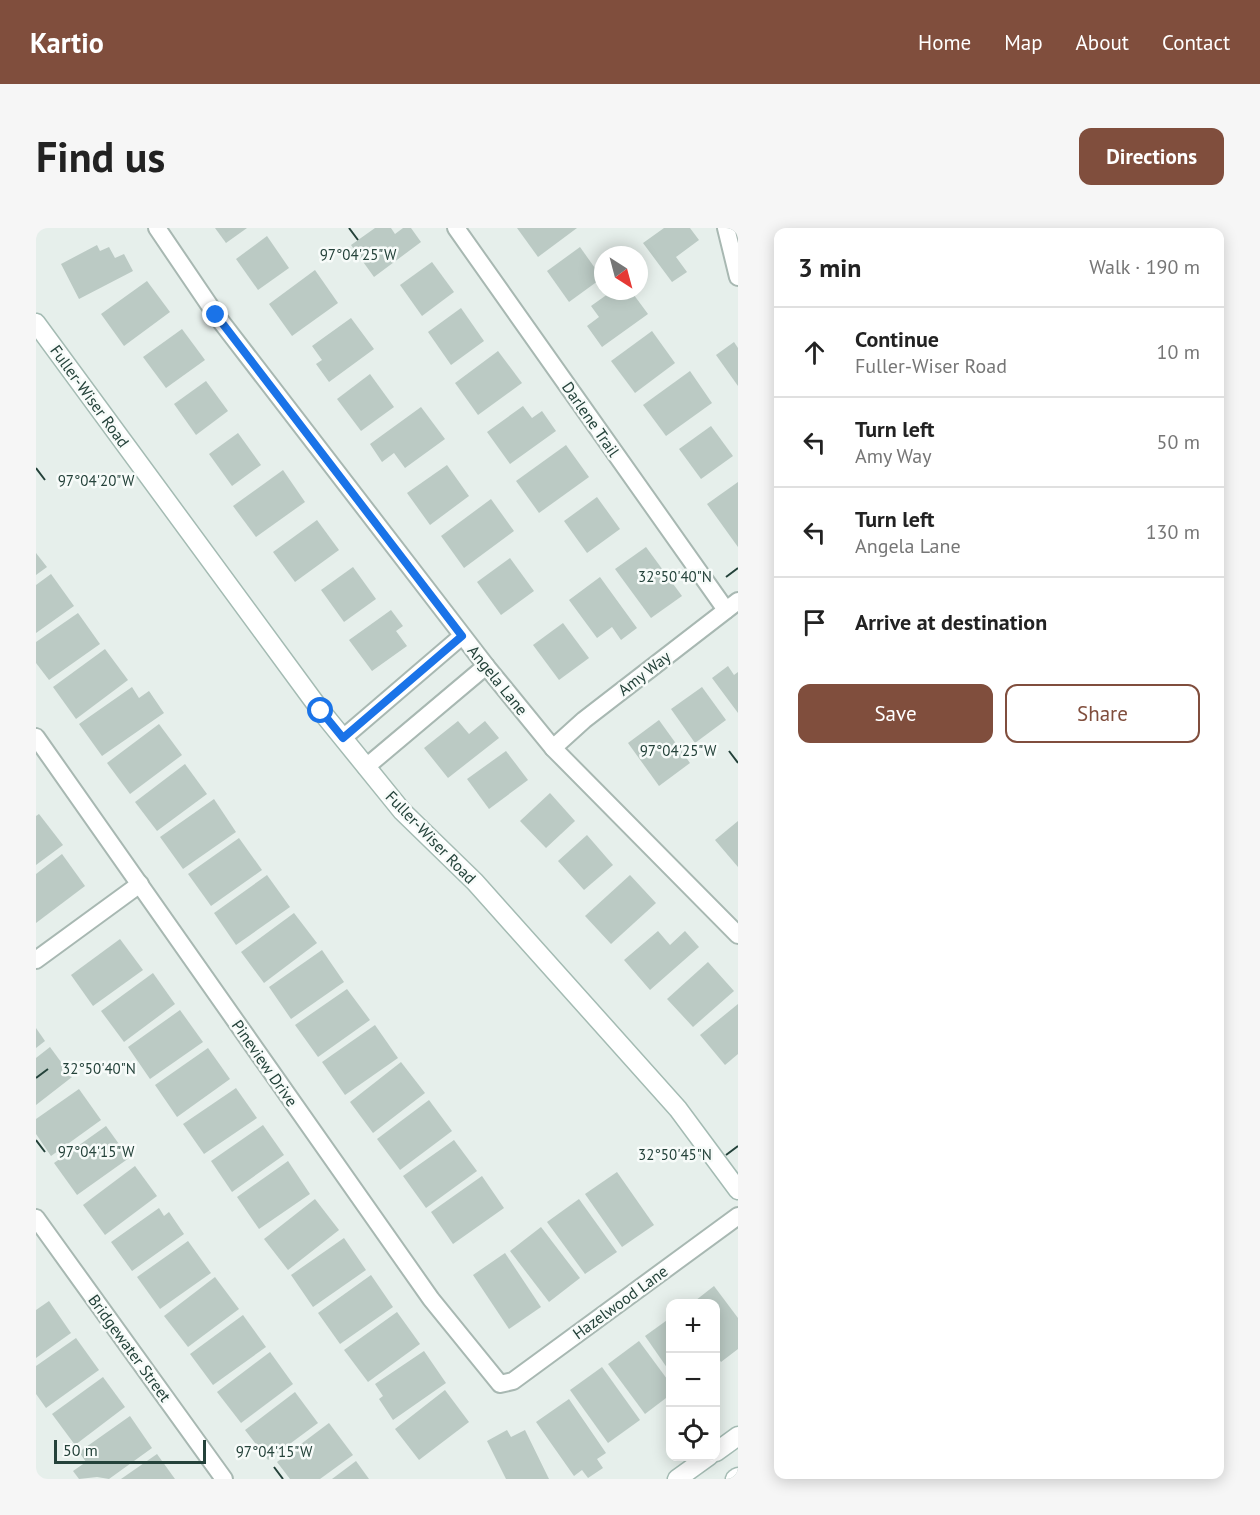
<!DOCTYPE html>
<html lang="en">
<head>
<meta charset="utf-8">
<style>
  :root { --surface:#fff; --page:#f6f6f6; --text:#222; --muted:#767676; --line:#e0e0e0; --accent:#804e3d }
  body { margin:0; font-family:"PT Sans",sans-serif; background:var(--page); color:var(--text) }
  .controls { position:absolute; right:18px; bottom:18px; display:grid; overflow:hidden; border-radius:12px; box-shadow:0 3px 15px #0003 }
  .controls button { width:54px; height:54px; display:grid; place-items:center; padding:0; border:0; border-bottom:2px solid var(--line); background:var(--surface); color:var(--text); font:30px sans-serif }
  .compass { position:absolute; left:558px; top:18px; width:54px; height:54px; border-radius:50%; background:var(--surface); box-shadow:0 3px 15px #0003; rotate:144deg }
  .scale { position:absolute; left:18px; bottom:15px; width:152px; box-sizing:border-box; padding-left:6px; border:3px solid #24423a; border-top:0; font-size:16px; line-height:21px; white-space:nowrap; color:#24423a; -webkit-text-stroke:4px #f7fbf9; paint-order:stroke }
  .stop { position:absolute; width:18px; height:18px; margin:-14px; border:4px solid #1a73e8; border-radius:50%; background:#fff }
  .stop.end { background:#1a73e8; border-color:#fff; box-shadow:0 2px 6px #0008 }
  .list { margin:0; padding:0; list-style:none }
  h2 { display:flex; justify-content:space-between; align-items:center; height:78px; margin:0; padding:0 24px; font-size:26px }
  h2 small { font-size:20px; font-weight:400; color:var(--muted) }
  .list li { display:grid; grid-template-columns:39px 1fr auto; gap:18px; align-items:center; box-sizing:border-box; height:90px; padding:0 24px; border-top:2px solid var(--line) }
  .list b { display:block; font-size:22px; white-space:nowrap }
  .list p { margin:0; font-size:20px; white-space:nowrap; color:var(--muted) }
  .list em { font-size:20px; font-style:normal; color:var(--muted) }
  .actions { display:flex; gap:12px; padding:18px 24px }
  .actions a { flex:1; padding:14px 0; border:2px solid var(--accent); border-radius:12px; text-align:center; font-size:21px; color:var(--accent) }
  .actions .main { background:var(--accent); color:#fff }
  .icon { flex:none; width:33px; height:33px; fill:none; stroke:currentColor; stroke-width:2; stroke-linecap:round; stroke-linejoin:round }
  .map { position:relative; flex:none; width:702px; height:1251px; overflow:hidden; border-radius:12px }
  header { display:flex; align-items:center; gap:36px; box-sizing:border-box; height:84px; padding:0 30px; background:var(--accent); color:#fff }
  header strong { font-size:28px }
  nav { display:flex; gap:33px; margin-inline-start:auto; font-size:21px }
  .intro { display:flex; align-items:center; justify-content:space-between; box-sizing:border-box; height:144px; padding:0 36px }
  h1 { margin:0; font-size:42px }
  .button { padding:15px 27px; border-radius:12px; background:var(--accent); color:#fff; font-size:21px; font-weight:700 }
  main { display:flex; gap:36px; padding:0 36px }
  aside { flex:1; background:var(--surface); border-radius:12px; box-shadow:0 3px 15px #0003 }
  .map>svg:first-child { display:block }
  .building { fill:#bbcac4 }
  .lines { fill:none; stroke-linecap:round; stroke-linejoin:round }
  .street-casing { stroke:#a8b8b2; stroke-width:20 }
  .secondary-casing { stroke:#a4bbb3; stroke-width:21 }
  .street { stroke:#fff; stroke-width:16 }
  .secondary { stroke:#fff; stroke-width:18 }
  .route { stroke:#1a73e8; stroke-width:8 }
  .ticks { fill:none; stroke:#24423a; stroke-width:2 }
  .labels { text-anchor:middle; stroke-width:5; stroke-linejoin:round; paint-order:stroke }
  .street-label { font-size:16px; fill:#24423a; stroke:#f7fbf9 }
  .ticks-label { font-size:15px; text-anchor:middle; fill:#24423a; stroke:#f7fbf9; stroke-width:5; stroke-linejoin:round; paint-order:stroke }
</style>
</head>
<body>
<header>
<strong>Kartio</strong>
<nav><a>Home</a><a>Map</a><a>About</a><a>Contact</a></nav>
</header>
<div class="intro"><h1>Find us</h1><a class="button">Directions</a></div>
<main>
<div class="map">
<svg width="702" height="1251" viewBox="0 0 702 1251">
  <rect width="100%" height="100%" fill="#e6efeb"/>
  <g class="building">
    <path d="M179 0H211L190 15Z"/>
    <path d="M339 0H355L359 6 367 0H375L385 14 338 49 315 17Z"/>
    <path d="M481 0H541L502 29Z"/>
    <path d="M628 0H654L663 12 640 29 651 44 636 54 607 15Z"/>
    <path d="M231 8 253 40 222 62 200 31Z"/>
    <path d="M61 17 64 23 73 19 79 30 88 26 97 43 43 71 25 36Z"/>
    <path d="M544 19 566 50 533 74 511 43Z"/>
    <path d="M396 34 418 64 386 88 364 57Z"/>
    <path d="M279 42 302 75 256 108 233 76Z"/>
    <path d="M111 53 134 84 88 118 65 86Z"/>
    <path d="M576 63H595L612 86 566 119 551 98 563 89 555 78Z"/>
    <path d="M425 80 448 113 415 137 392 104Z"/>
    <path d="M315 90 338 121 293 154 280 136 286 132 276 118Z"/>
    <path d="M146 101 169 132 130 160 107 129Z"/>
    <path d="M616 103 639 135 599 165 575 133Z"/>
    <path d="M698 114 702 120V158L680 127Z"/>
    <path d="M462 123 486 155 442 187 419 155Z"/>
    <path d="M654 143 676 175 630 208 607 177Z"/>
    <path d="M334 146 358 179 325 203 301 171Z"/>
    <path d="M170 153 192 183 160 207 138 176Z"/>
    <path d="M487 178 496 190 506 183 520 203 474 236 451 204Z"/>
    <path d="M385 179 409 211 369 240 358 225 346 234 334 216Z"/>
    <path d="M675 198 697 228 665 251 643 221Z"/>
    <path d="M202 205 225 237 196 258 173 226Z"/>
    <path d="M530 217 553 249 503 285 480 253Z"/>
    <path d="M411 237 433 268 394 297 371 265Z"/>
    <path d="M247 242 269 274 220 309 197 278Z"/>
    <path d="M702 254V319L671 276Z"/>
    <path d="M561 269 584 301 551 325 528 293Z"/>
    <path d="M455 271 478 303 428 340 405 308Z"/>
    <path d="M281 292 303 322 259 354 237 324Z"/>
    <path d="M610 319 646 368 615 390 579 341Z"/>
    <path d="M0 325 11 339 0 347Z"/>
    <path d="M474 330 498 363 465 387 441 354Z"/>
    <path d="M317 339 340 371 308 394 285 362Z"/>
    <path d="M15 346 38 378 0 405V357Z"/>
    <path d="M564 349 601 400 585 412 576 399 561 410 533 372Z"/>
    <path d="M355 382 367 398 360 403 371 418 336 443 313 412Z"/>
    <path d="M42 385 64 416 13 452 0 435V414Z"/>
    <path d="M527 395 553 430 523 452 497 417Z"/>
    <path d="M69 421 92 452 40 491 17 459Z"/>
    <path d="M692 438 698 447 702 444V485L676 450Z"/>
    <path d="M96 459 103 470 113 463 128 485 66 528 43 496Z"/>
    <path d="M666 459 690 492 659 515 635 481Z"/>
    <path d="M623 492 654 535 623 558 592 515Z"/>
    <path d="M422 493 433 506 449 493 463 510 412 550 388 520Z"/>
    <path d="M123 496 146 527 94 566 71 535Z"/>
    <path d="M470 523 492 552 453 581 431 551Z"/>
    <path d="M149 536 171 566 121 603 99 574Z"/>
    <path d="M514 565 539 593 510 620 484 593Z"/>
    <path d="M178 571 200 604 147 641 124 609Z"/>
    <path d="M3 586 27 617 0 637V588Z"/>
    <path d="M702 593V639L679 612Z"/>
    <path d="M551 607 577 637 548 662 522 633Z"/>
    <path d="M203 610 226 642 175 678 152 646Z"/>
    <path d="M26 626 49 658 0 695V646Z"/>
    <path d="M231 647 254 679 200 717 178 685Z"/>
    <path d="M594 647 620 675 575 716 549 688Z"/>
    <path d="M258 685 281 715 228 755 205 724Z"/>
    <path d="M622 703 634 717 649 703 663 719 614 762 588 732Z"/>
    <path d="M84 711 107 742 57 778 35 747Z"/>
    <path d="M286 722 308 754 255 791 233 759Z"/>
    <path d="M672 734 698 763 657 799 631 771Z"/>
    <path d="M117 745 139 776 88 814 65 783Z"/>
    <path d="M311 761 334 792 282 829 259 797Z"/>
    <path d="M702 776V826L689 837 664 807Z"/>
    <path d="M144 782 167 814 114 851 92 819Z"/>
    <path d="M339 797 362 830 309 867 286 834Z"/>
    <path d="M0 800 9 813 0 820Z"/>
    <path d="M14 819 36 849 0 877V830Z"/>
    <path d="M172 820 194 851 141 889 119 857Z"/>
    <path d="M365 834 389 865 337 905 314 874Z"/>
    <path d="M200 860 221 890 168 926 147 896Z"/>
    <path d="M43 861 65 892 15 928 0 906V891Z"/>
    <path d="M393 872 416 903 364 942 341 911Z"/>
    <path d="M227 897 248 927 196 964 175 933Z"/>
    <path d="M70 898 93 930 41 967 18 935Z"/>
    <path d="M418 912 441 943 390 980 367 948Z"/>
    <path d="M252 933 274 966 223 1001 201 969Z"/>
    <path d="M99 938 121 968 69 1007 47 977Z"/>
    <path d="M581 944 618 997 586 1019 549 966Z"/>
    <path d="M446 948 468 980 417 1016 395 984Z"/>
    <path d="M279 971 303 1002 252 1042 228 1011Z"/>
    <path d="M543 971 581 1024 549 1046 511 994Z"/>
    <path d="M123 980 128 988 133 984 148 1006 96 1043 75 1014Z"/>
    <path d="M505 999 544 1050 513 1074 474 1023Z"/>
    <path d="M308 1010 330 1042 277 1079 255 1047Z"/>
    <path d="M152 1013 175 1045 124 1081 101 1049Z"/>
    <path d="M469 1025 505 1079 473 1101 437 1047Z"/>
    <path d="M335 1047 357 1079 304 1116 282 1085Z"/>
    <path d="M179 1049 203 1081 152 1119 128 1088Z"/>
    <path d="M678 1058 702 1090V1121L685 1134 680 1127V1076H655Z"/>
    <path d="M13 1073 35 1105 0 1130V1082Z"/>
    <path d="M361 1084 384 1116 332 1154 308 1122Z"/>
    <path d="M207 1087 230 1119 177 1157 154 1126Z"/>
    <path d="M634 1090V1144L609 1108Z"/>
    <path d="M40 1110 63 1142 10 1180 0 1166V1138Z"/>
    <path d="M603 1113 634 1155V1167L609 1186 572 1136Z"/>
    <path d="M388 1123 410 1155 357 1192 343 1171 347 1168 339 1156Z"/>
    <path d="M234 1124 257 1156 205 1195 181 1164Z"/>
    <path d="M566 1139 604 1192 572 1215 534 1162Z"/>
    <path d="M67 1149 89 1179 39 1217 16 1186Z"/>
    <path d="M409 1162 433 1194 383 1232 359 1201Z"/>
    <path d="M259 1164 282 1195 232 1232 209 1202Z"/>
    <path d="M533 1171 570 1225 561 1231 567 1240 552 1250 546 1242 538 1248 500 1194Z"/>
    <path d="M94 1188 116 1220 73 1251 61 1249 43 1251 37 1243 50 1234 43 1224Z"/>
    <path d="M293 1195 317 1227 284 1251H254L241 1234Z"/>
    <path d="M471 1202 475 1209 489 1202 513 1251H470L451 1213Z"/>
    <path d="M121 1226 139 1251H85Z"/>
    <path d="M320 1233 333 1251H296Z"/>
  </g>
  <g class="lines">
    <g class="street-casing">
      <g id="street">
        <path d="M121 0 180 87 450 438 517 520 702 707"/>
        <path d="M420 0 690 382"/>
        <path d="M690 0 702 49"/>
        <path d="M0 509 395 1071 464 1156 477 1153 702 988"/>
        <path d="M307 510 426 408"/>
        <path d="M517 520 548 492 702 373"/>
        <path d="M330 539 450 438"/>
        <path d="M0 732 104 656"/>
        <path d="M0 990 188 1251"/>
      </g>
    </g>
    <g class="secondary-casing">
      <g id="secondary">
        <path d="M0 95 285 483 366 583 439 654 642 881 702 962"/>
        <path d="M680 1224 702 1208"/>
        <path d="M641 1251 673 1228"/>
        <path d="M699 1251 702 1249"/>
      </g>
    </g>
    <use href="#street" class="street"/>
    <use href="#secondary" class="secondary"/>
  </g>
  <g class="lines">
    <path class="route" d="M180 87 426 408 307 510 285 483"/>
  </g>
  <path class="ticks" d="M313 0 322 12M0 240 9 252M690 349 702 340M693 523 702 535M0 850 12 841M0 912 9 924M690 927 702 918M238 1239 247 1251"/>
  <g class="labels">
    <g class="street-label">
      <text transform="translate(54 168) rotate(54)" y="6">Fuller-Wiser Road</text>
      <text transform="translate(555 191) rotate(55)" y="6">Darlene Trail</text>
      <text transform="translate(608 445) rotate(-38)" y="6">Amy Way</text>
      <text transform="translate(462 452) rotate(51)" y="6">Angela Lane</text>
      <text transform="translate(395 609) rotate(46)" y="6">Fuller-Wiser Road</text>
      <text transform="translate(229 835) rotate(55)" y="6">Pineview Drive</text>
      <text transform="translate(584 1074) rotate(-36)" y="6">Hazelwood Lane</text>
      <text transform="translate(94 1120) rotate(54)" y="6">Bridgewater Street</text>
    </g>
  </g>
  <g class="ticks-label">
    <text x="322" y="32">97°04'25"W</text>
    <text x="60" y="258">97°04'20"W</text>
    <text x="639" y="354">32°50'40"N</text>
    <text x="642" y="528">97°04'25"W</text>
    <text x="63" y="846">32°50'40"N</text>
    <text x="60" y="929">97°04'15"W</text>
    <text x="639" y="932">32°50'45"N</text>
    <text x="238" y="1229">97°04'15"W</text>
  </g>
</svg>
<div class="controls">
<button>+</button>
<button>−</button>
<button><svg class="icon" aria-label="locate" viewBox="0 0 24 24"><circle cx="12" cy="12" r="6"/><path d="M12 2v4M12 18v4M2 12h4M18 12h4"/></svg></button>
</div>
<svg class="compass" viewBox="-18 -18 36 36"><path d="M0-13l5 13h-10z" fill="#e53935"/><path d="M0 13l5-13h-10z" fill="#767676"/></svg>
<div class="scale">50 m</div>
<div class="stop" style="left:285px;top:483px"></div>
<div class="stop end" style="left:180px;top:87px"></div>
</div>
<aside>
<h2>3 min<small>Walk · 190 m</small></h2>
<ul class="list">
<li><svg class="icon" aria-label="ahead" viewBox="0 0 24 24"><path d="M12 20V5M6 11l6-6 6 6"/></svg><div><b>Continue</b><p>Fuller-Wiser Road</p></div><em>10 m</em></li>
<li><svg class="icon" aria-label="left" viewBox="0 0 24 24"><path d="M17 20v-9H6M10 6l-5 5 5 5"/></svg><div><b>Turn left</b><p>Amy Way</p></div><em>50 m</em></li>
<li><svg class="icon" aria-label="left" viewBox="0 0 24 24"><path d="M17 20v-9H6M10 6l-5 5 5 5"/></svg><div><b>Turn left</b><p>Angela Lane</p></div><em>130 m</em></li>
<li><svg class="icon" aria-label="arrive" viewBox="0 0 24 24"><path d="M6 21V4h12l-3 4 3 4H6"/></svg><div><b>Arrive at destination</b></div></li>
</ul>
<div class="actions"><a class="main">Save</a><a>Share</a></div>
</aside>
</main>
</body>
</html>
